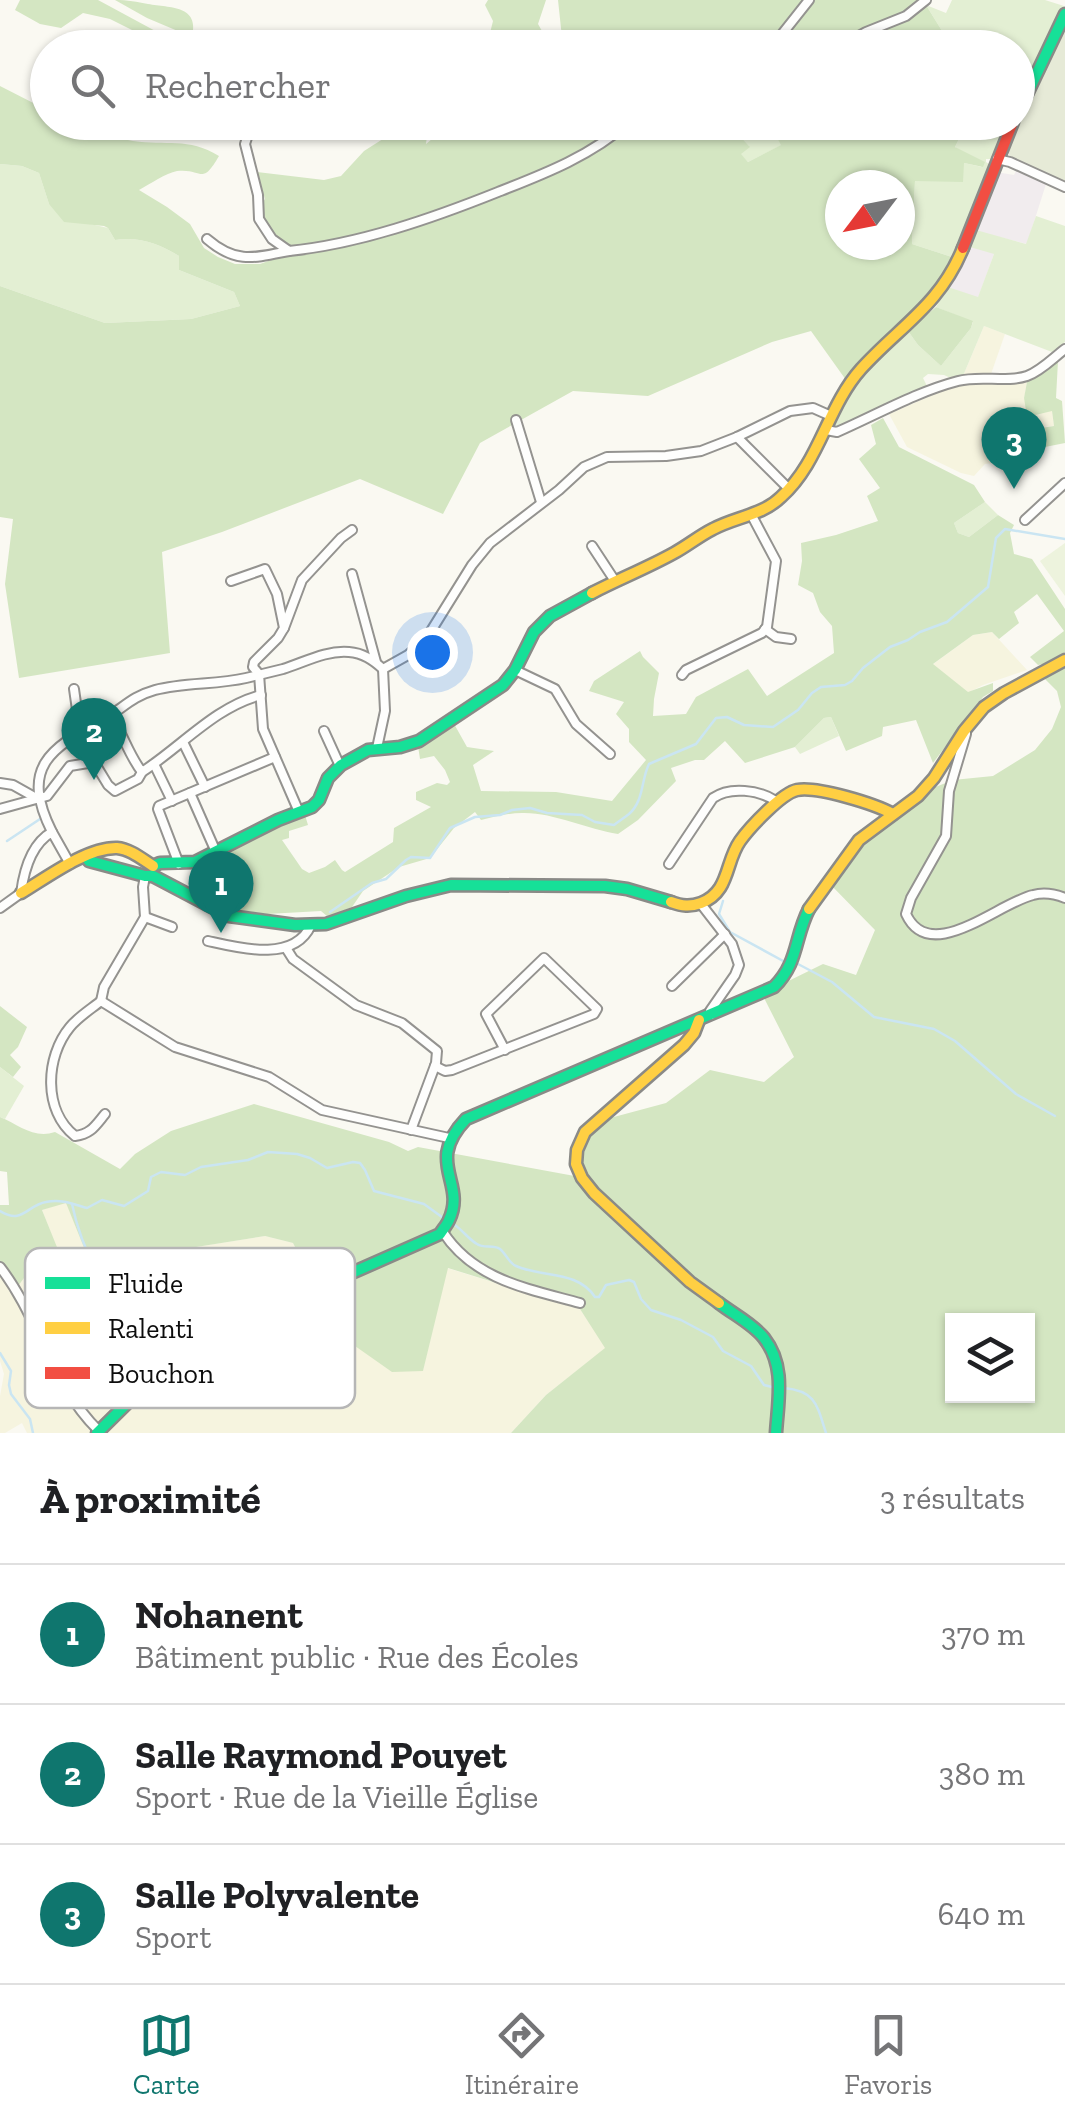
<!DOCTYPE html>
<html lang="fr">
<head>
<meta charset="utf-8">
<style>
  :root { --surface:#fff; --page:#f6f6f6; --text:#202124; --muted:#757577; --line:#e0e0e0; --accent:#0f766e }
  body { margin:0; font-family:"Zilla Slab",serif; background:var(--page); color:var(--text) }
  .controls { position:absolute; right:30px; bottom:30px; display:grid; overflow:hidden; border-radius:0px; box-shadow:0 2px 8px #0004 }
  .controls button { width:90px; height:90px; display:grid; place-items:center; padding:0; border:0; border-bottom:2px solid var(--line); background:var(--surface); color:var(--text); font:50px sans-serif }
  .compass { position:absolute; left:825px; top:170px; width:90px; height:90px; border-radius:50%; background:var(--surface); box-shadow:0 2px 8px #0004; rotate:238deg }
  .you { position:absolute; left:432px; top:652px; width:35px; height:35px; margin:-25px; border:8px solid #fff; border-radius:50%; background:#1a73e8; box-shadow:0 0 0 15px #1a73e833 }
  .badge { display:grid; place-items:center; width:65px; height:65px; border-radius:50%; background:var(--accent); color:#fff; font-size:32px; font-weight:700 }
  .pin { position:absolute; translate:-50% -82px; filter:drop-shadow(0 2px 5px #0008) }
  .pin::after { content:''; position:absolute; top:52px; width:35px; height:30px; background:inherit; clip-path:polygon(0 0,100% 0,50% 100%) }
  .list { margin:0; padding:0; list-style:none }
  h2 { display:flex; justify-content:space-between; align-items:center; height:130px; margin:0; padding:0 40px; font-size:42px }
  h2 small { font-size:32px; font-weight:400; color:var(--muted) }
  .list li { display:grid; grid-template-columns:65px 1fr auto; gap:30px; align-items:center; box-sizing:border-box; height:140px; padding:0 40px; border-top:2px solid var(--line) }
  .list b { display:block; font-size:38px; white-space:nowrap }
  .list p { margin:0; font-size:32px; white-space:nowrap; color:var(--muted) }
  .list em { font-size:32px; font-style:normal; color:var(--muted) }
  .icon { flex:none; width:55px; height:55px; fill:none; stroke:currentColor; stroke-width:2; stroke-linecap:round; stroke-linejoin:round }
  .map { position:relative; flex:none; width:1065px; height:1433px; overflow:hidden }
  .search { position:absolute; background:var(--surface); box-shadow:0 2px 8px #0004; left:30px; right:30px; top:30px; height:110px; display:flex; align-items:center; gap:25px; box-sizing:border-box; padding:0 35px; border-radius:55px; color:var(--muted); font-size:38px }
  .sheet { height:550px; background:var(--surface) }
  nav { display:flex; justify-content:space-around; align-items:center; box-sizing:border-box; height:140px; border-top:2px solid var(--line); background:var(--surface); font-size:28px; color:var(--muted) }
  nav a { display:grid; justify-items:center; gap:5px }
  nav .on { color:var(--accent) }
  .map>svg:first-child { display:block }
  .industrial { fill:#f1ecee }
  .farmland { fill:#f6f4df }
  .green { fill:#e3efd3 }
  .forest { fill:#d4e6c2; fill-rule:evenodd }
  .cemetery { fill:#e6ead7 }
  .pitch { fill:#edf3dd }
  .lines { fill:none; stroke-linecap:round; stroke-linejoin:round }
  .stream { stroke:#cae5f2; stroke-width:2.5 }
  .street-casing { stroke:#949390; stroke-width:12 }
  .fast-casing { stroke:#8a8a87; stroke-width:15 }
  .slow-casing { stroke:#8a8a87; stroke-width:15 }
  .jam-casing { stroke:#8a8a87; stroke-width:15 }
  .street { stroke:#fefefd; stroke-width:8 }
  .fast { stroke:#16e098; stroke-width:10 }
  .slow { stroke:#ffcf43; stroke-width:10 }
  .jam { stroke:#f24e42; stroke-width:10 }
  .key { fill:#fff; stroke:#b6b6b6; stroke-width:2.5 }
  .key-label { font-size:28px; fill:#0d0d0d }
</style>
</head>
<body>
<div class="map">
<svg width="1065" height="1433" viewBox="0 0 1065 1433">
  <rect width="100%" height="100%" fill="#faf9f2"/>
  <path class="industrial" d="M1016 171 1046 184 1027 244 976 231 994 254 978 298 948 287 959 268 996 172 1014 175Z"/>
  <g class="farmland">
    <path d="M984 326 1005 334 991 374 963 376Z"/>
    <path d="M998 380 1027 382 1024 399 1052 411 1054 426 1032 428 1022 431 1019 439 992 463 985 464 974 476 961 473 907 447 889 414 963 382Z"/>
    <path d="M992 632 1027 670 983 685 968 693 932 665 973 635Z"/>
    <path d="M66 1202 89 1260 124 1322 145 1305 176 1311 187 1303 170 1251 265 1236 293 1243 327 1311 423 1370 447 1268 580 1309 606 1348 546 1395 511 1433H27L22 1423 5 1433H0V1396L4 1374 0 1361V1263L18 1285 27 1274 64 1267 42 1210Z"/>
  </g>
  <g class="green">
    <path d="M952 0H1045L1064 6 1018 104V48L952 47 926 5 946 13Z"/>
    <path d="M728 123H769L782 145 748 162 740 154 749 146Z"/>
    <path d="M967 123H1009L991 159H986V162L990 165 955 258 912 244 915 181 964 163 982 167 955 147Z"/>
    <path d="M0 164 22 166 39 173 49 204 86 223 108 228 115 240C138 236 160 244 179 256V270L234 292 240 306 191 319 105 323 0 286Z"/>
    <path d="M1036 216 1065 226V342L1052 352 984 326 963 376 953 379 944 375 928 374 923 378 927 386C896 399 867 416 835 428L832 424 852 384 868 366 908 331 918 345 941 366 971 328 973 322 936 307 948 287 978 297 994 254 970 247 976 230 1026 244Z"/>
    <path d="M985 502 998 515 969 537 958 533 954 523Z"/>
    <path d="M831 717 839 736 800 754 795 747 824 718Z"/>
    <path d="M0 1067 24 1086 5 1119 0 1117Z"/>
  </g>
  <g class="forest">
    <path d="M20 0H98L185 47H166L110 19 83 13 61 28 40 24 15 10Z"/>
    <path d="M115 0C128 0 137 2 148 4 170 8 200 5 192 37L147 18Z"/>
    <path d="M488 0H546L538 24 551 47H482L489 37 493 21 485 5Z"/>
    <path d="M558 0H928L926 5 952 47H563Z"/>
    <path d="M0 86 47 110 48 122C60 123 76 120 88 124 103 131 116 138 133 141 166 146 188 137 219 156 201 187 203 168 177 171 166 173 150 184 139 190L167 207 190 224 204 248 218 257 235 264H260L285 255 259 208 265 199 257 172 324 180 341 176 364 151 408 123H432L428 127 426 144 451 123H728L750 147 741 154 748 162 781 145 769 123H967L955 147 985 162 983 167 964 163 963 182 915 181 912 244 955 258 924 306 846 380 811 331 772 342 648 396 573 391 480 443 443 514 360 479 222 532 162 552 170 653 19 678 5 584 13 519 0 517V286L105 323 191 319 240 306 234 292 179 270V256C160 244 138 236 115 240L108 228 104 226 64 222 49 204 39 173 22 166 0 164ZM840 185H900V245H840Z"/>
    <path d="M936 307 973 321 971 328 941 366 918 345 908 331Z"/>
    <path d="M1058 361 1056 398 1062 401 1065 443 1030 450 1014 457 1009 454 1008 449 1019 439 1021 431 1054 426 1052 411 1027 417 1024 398 1027 382Z"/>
    <path d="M883 418 899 447 974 485 985 502 954 523 958 533 969 537 998 515 1014 525 1010 533 1014 554 1032 559 1065 609V652L1048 663 1038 665 1030 657 1064 631 1037 594 1014 612 1019 623 999 639 992 632 973 635 933 664 968 692 993 683V691L983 697 933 763 916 720 883 727 882 736 846 751 831 717 824 718 795 747 745 763 725 741 704 760H695L671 768 676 781 638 820 618 834C587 829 552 812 522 813 508 813 494 817 481 820L475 812 454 828 430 858 399 867 363 891 352 907 328 917 321 911 267 914 237 910 228 850 275 825 305 815 308 825 289 831V838L282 840 302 869 309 873 325 867 335 860 342 870 345 872 393 842 394 828 431 807 416 800V792L437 783 447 785 450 782 445 770 434 756 420 759 418 746 453 722 467 747 494 751 473 765 481 791 556 792 612 801 646 760 629 742V729L616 714 624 702 589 691 594 681 640 651 643 657 659 673 654 699 653 716 686 714 696 697 748 669 767 696 834 653 832 626 820 612 813 593 798 585 802 561 801 543 836 535 878 521 867 496 880 488 859 459 876 444 871 425Z"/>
    <path d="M1065 666V1433H511L546 1395 605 1348 580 1309 448 1268 423 1371 392 1372 328 1327 327 1311 293 1243 265 1236 171 1251 188 1304 176 1311 189 1331 167 1351 145 1305 124 1323 89 1260 66 1203 42 1210 65 1267 27 1274 18 1286 0 1263V1205H9L7 1172 0 1171V1117C19 1125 34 1139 55 1132L120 1169 135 1154 171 1131 254 1104 389 1142 408 1151 418 1147 580 1177 574 1154 599 1121 666 1103 710 1070 764 1082 794 1057 762 994 823 964 856 975 875 930 827 881 860 838 923 792 953 780 993 776 1035 750 1052 729 1061 707 1057 691 1044 678ZM952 1320H1028V1396H952Z"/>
    <path d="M0 1006 27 1027 18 1047 10 1055 21 1067 13 1077 0 1067Z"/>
  </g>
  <path class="cemetery" d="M1065 22V181L1064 183 1012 161 1006 147Z"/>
  <path class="pitch" d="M1065 543V596L1040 561Z"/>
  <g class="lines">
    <g class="stream">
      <path d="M7 841 40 819"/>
      <path d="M723 901 719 914 730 932 785 962"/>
      <path d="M330 912 372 883 386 879 406 860 411 857 430 858 450 828 475 817 500 815 512 810 530 808 547 813 582 815 595 822 614 825C619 821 624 818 629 814 644 801 641 780 649 764L696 744 716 718 727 717 744 725 773 727 798 710 812 693 821 687 845 685 852 681 863 668 890 647 908 640 920 632 947 622 988 587 996 538 1005 529 1065 539"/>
      <path d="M798 964 832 982 874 1017 934 1029 955 1041 1016 1094 1055 1116"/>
      <path d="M72 1204C80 1243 100 1282 123 1314 135 1332 151 1347 164 1365"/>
      <path d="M0 1211C23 1225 27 1205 46 1202 62 1199 73 1204 87 1208L102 1200 124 1206 148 1191 151 1177 161 1172 185 1175 201 1167 248 1160 268 1152 297 1154 310 1158 327 1168 353 1162 360 1163 365 1170 374 1191 424 1204 446 1220"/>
      <path d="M453 1224C462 1229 468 1239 477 1244 484 1249 493 1244 500 1249 506 1254 509 1263 516 1266 543 1278 577 1270 595 1297H599L606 1285 629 1280 634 1282 641 1299 651 1310 681 1320 713 1337 723 1351 751 1366 764 1385 776 1388"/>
      <path d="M0 1353 11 1371 9 1385 11 1394 30 1419 33 1433"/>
      <path d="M784 1388C816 1391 817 1405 826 1433"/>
    </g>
    <g class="street-casing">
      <g id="street">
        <path d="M771 48 809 0"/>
        <path d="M837 48 866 32 906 16 926 0"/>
        <path d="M252 122 245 144 258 195 259 219 272 239 289 251C359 244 433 218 498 192 544 174 591 156 629 122"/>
        <path d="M997 159 1010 162 1065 187"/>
        <path d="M207 239C236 264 254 258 289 251"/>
        <path d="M516 420 541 502"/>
        <path d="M826 430 837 432C876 415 916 392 958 381 981 375 1006 383 1027 376 1041 371 1053 358 1065 349"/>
        <path d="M737 437 789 489"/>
        <path d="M1025 520 1065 483"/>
        <path d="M592 546 615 581"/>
        <path d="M352 574 376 662"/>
        <path d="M231 581 265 569 277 594 284 628 278 638 254 662 253 667 259 674 263 729 299 812"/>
        <path d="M284 628 302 580 341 538 352 530"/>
        <path d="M765 629 776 637 791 639"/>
        <path d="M383 669 408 655 426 639 472 565 490 543 559 490 584 467 607 457 666 456 701 451 737 437 790 411 813 408 831 416"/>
        <path d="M515 670 555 689 576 724 610 754"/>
        <path d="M682 675 686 670 762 633 767 627 776 561 751 514"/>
        <path d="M74 689 77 710 85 729"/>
        <path d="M110 715C123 733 128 754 142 772 182 746 215 707 261 695"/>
        <path d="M324 731 340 766"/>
        <path d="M966 734 949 791 946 836 911 898 906 914C930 966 998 903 1033 895 1044 892 1055 894 1065 898"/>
        <path d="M183 742 205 787"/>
        <path d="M377 748 385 711 383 669"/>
        <path d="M94 762 96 756 108 749 109 745 100 722"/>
        <path d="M154 764 172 801"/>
        <path d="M0 783 13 785 38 799"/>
        <path d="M190 793 216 852"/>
        <path d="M0 809 47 796 70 766 94 762 108 785 115 791 138 779 142 772"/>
        <path d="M52 832C20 768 49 749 102 720 122 710 130 697 155 690 185 682 216 685 246 678 258 675 271 672 283 669 305 662 326 650 349 652 363 653 373 660 383 669"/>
        <path d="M179 864 158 809 159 806 275 757"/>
        <path d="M669 864 713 798C730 786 759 790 776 801"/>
        <path d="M701 904 732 944 739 965 735 975 710 1011 711 1015"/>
        <path d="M0 908 21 893C24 870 31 844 52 832L70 864"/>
        <path d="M145 917 172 927"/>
        <path d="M208 941C239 948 294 963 311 925"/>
        <path d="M286 948 293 959 356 1005 402 1023 437 1051 436 1063 411 1130"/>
        <path d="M672 986 725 934"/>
        <path d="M101 1001 175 1047 269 1077 322 1110 449 1138"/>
        <path d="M101 1001C91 1009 78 1017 70 1027 45 1057 43 1111 75 1136 91 1134 95 1126 105 1114"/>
        <path d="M101 1001 104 987 145 917 143 887 145 876"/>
        <path d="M435 1066 445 1071 452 1070 594 1014 597 1009 544 958 486 1014 505 1050"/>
        <path d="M443 1232C474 1280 529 1289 580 1303"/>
        <path d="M0 1267C39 1317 52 1386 99 1431"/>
      </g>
    </g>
    <g class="fast-casing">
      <g id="fast">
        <path d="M1018 113 1065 14"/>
        <path d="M86 857 89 861 145 876H153L229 916 295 925 326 924 406 896 451 885 605 886 627 889 671 902"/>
        <path d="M153 866 160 863 195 862 278 820 312 807 319 800 328 778 341 765 368 750 400 747 419 741 503 685 515 670 534 632 550 616 592 593"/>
        <path d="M719 1303C733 1314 753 1324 764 1338 786 1366 778 1400 776 1433"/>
        <path d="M97 1433 176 1355 200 1336 320 1287 440 1234C443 1229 447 1225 449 1220 467 1182 424 1163 466 1119L774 987C799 962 794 938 809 909"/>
      </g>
    </g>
    <g class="slow-casing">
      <g id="slow">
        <path d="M592 593C619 579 647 568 674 553 687 546 699 536 713 529 735 517 763 515 781 497 820 462 827 407 861 369 900 326 940 305 963 248"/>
        <path d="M21 893C46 878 87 847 117 848 130 849 142 859 153 866"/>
        <path d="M671 902C682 906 690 907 701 903 730 892 725 862 740 841 750 827 782 793 797 790 817 786 875 804 893 814"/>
        <path d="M809 909 859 840 918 796 934 778 964 731 984 707 1004 693 1065 660"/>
        <path d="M699 1020 694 1033 684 1045 585 1132 577 1150 576 1164 582 1178 594 1193 690 1282 719 1303"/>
      </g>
    </g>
    <g class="jam-casing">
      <path id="jam" d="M963 248 1013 122"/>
    </g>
    <use href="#street" class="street"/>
    <use href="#fast" class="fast"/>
    <use href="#slow" class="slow"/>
    <use href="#jam" class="jam"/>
  </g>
  <rect x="25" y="1248" width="330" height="160" rx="15" class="key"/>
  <rect x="45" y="1277" width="45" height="12" fill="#16e098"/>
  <rect x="45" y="1322" width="45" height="12" fill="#ffcf43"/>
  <rect x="45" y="1367" width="45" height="12" fill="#f24e42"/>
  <g class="key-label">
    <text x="108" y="1293">Fluide</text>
    <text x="108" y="1338">Ralenti</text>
    <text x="108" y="1383">Bouchon</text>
  </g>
</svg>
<div class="controls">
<button><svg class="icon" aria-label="layers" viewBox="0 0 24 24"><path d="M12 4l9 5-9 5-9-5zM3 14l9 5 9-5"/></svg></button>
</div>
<svg class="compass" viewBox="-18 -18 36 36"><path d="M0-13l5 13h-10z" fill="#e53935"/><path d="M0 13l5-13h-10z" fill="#757577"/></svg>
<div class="you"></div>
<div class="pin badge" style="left:221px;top:933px">1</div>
<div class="pin badge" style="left:94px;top:780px">2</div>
<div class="pin badge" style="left:1014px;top:489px">3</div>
<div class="search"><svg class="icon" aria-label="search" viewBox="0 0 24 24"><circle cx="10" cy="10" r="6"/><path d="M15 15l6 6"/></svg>Rechercher</div>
</div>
<section class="sheet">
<h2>À proximité<small>3 résultats</small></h2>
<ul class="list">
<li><span class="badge">1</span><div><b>Nohanent</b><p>Bâtiment public · Rue des Écoles</p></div><em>370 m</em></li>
<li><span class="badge">2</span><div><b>Salle Raymond Pouyet</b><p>Sport · Rue de la Vieille Église</p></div><em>380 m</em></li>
<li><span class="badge">3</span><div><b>Salle Polyvalente</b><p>Sport</p></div><em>640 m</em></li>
</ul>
</section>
<nav>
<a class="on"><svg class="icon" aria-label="map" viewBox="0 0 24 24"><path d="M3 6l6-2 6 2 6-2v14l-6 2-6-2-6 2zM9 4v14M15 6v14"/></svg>Carte</a>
<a><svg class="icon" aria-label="directions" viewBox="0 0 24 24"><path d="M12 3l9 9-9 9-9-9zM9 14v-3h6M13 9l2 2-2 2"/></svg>Itinéraire</a>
<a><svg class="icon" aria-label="saved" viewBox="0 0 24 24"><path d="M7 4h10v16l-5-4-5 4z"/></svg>Favoris</a>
</nav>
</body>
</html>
